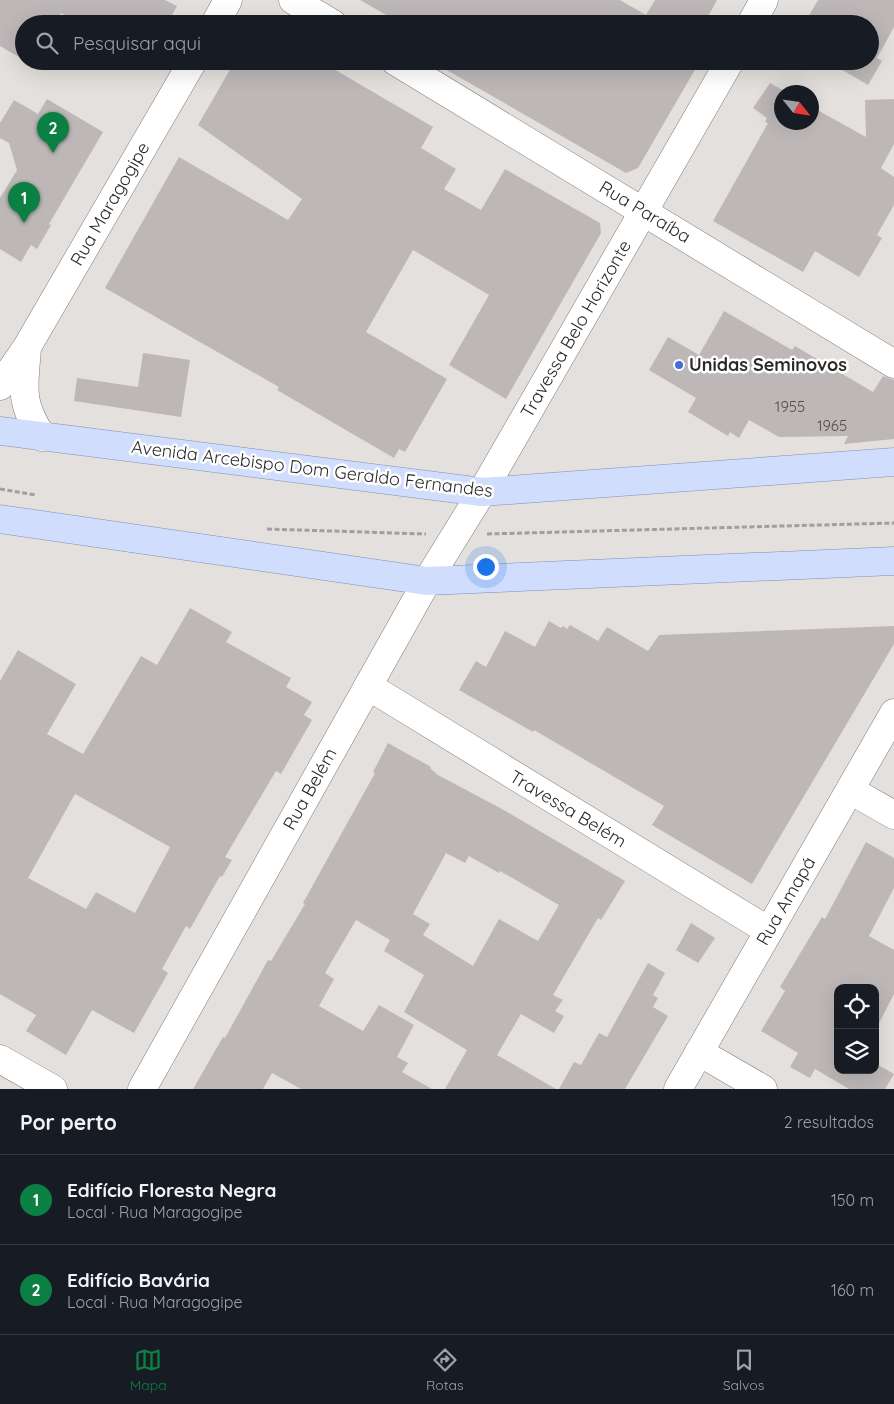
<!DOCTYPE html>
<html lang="pt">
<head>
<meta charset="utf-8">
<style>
  :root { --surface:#171b24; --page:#242831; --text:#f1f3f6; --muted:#9ea1a6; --line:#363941; --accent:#0b8043 }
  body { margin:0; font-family:Quicksand,sans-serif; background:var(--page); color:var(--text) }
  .controls { position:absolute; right:15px; bottom:15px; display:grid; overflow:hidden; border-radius:10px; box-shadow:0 5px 20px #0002 }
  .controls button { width:45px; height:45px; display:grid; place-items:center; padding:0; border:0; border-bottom:1px solid var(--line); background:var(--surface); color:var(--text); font:25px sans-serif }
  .compass { position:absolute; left:774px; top:85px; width:45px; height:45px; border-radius:50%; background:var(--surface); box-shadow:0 5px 20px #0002; rotate:120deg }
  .you { position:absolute; left:485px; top:566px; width:18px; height:18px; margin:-12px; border:4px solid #fff; border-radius:50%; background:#1a73e8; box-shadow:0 0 0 8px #1a73e833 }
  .badge { display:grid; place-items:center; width:32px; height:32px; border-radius:50%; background:var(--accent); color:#fff; font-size:16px; font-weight:700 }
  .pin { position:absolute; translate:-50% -41px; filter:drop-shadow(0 1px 2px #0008) }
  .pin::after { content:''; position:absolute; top:26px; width:18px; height:15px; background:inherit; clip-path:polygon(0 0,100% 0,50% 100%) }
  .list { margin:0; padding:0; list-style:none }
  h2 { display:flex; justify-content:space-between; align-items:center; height:65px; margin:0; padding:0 20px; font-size:21px }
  h2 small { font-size:16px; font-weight:400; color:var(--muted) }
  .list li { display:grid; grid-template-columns:32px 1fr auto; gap:15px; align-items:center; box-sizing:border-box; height:90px; padding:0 20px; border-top:1px solid var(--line) }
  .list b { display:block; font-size:19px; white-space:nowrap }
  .list p { margin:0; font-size:16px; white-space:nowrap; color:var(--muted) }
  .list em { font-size:16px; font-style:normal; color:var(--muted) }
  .icon { flex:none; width:28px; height:28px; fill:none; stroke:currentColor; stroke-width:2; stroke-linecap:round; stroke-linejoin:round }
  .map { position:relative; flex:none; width:894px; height:1089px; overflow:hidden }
  .search { position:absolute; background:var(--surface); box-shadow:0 5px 20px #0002; left:15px; right:15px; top:15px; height:55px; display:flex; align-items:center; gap:12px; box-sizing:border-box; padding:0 18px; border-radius:28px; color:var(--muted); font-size:19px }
  .sheet { height:245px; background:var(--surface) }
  nav { display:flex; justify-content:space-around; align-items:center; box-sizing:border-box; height:70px; border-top:1px solid var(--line); background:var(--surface); font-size:14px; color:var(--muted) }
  nav a { display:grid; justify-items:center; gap:2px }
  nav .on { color:var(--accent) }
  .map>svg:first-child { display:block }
  .building { fill:#bdb8b7; fill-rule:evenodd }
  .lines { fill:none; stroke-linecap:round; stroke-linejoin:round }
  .minor-casing { stroke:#817d7b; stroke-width:29 }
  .major-casing { stroke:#818fb2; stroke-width:29 }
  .path { stroke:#a29f9d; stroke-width:3; stroke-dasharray:5 2.5; stroke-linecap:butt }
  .minor { stroke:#fff; stroke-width:28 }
  .major { stroke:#d0ddfd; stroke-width:28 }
  .poi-dot { fill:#476add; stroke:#fff; stroke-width:2 }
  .labels { text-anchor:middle; stroke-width:5; stroke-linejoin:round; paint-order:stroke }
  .number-label { font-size:15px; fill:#504e4c }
  .street-label { font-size:18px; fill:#2b2a29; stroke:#fff }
  .poi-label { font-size:18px; font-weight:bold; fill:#2b2a29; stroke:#fff; text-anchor:start }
</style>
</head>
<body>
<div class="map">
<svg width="894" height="1089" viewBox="0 0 894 1089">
  <rect width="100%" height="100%" fill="#e4e0de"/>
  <g class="building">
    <path d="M0 0H165L177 6 167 24H81L61 13 55 24H24V60L0 46Z"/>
    <path d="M360 0H620L646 15 655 0H717L704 24H393L395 20Z"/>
    <path d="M818 0H894V27L877 58 882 61 868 85 827 61H870V24H804Z"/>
    <path d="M235 61H320L433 127 421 148 456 169 444 189 481 210 505 169 600 223 601 233 506 399 449 365 489 295 413 250 366 332 447 379 405 452 399 449 394 458 277 390 279 387 105 288 179 157 288 220 302 199 198 125Z"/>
    <path d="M431 61H700L638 168 626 173Z"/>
    <path d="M770 83 786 92H782V122H812V107L866 137 865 100 894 99V144L881 168 894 177V205L877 235 882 238 859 277 815 251 803 272 713 221 768 123 765 122 767 118 753 108Z"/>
    <path d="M47 99 103 132 49 224 51 225 37 249 31 245 21 262 0 249V198L17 170 9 143 0 138V123L14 100 38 114Z"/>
    <path d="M724 311 792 350 795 346 873 392 883 376 894 380V439L844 444 848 436 779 437 749 420 739 438 730 432 728 436 688 412 696 398 649 370 668 337 699 355Z"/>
    <path d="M143 353 190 360 181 417 74 401 77 378 138 387Z"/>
    <path d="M190 608 232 632 226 642 291 678 286 687 312 702 304 715 312 720 281 774 276 771 225 857 232 860 222 877 220 876 190 929 186 926 162 969 168 973 134 1033 92 1010 66 1055 26 1031 36 1015 0 994V681L18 650 76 684 47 734 83 754 141 656 157 665ZM75 794 170 847 135 913 96 892 86 909 28 878Z"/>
    <path d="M549 621 561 628 563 626 567 629 570 625 598 641 607 627 648 651 659 635 894 626V644L752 884 652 825 664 806 534 730 533 732 459 690 476 661 486 667 505 631 535 647Z"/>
    <path d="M388 743 431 767 430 768 438 775 502 809 625 881 601 920 598 918 553 995 563 1000 555 1011 564 1016 554 1033 521 1014 497 1055 556 1089H445L467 1050 404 1012 424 975 384 951 390 940 356 920 325 973 334 979 319 1006 363 1031 379 1005 414 1025 397 1057 408 1063 402 1072 432 1089H301L272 1073 263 1089H193L223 1037 225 1038 268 960 271 961 305 904 303 903 375 773 373 772ZM446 853 465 863 469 856 499 873 500 871 559 905 538 941 499 919 473 966 423 935 430 924 413 914Z"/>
    <path d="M866 842 894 858V888L869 936 894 950V994L875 1031V988H838V1070H875V1063L894 1074 885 1089H849L815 1069 810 1078 790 1067 798 1053 761 1031 785 991 780 987 822 917 825 919Z"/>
    <path d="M691 923 715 938 698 963 676 950Z"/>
    <path d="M648 963 665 973 653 995 658 998 653 1007 668 1016 625 1089H559L574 1062 581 1065 599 1033 607 1037Z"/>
  </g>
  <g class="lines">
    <g class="minor-casing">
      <g id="minor">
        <path d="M293 0 333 24"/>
        <path d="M215 24 228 0"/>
        <path d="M751 24 764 0"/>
        <path d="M395 61 894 364"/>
        <path d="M27 348C24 389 19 401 42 437"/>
        <path d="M0 386 27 347 193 61"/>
        <path d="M368 686 769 931"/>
        <path d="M850 790 894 815"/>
        <path d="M699 1052 763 1089"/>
        <path d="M0 1059 53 1089"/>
        <path d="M142 1089 427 581 482 492 730 61"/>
        <path d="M678 1089 894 713"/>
      </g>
    </g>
    <g class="major-casing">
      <g id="major">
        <path d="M0 431 482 492 894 462"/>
        <path d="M0 519 427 581 894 561"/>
      </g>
    </g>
    <g class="path">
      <path d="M0 489 36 495"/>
      <path d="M267 529 426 534"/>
      <path d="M487 534 894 523"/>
    </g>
    <use href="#minor" class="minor"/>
    <use href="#major" class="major"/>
  </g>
  <circle class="poi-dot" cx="679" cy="365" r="5"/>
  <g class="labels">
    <g class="number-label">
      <text x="790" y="412">1955</text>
      <text x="832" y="431">1965</text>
    </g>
    <g class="street-label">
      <text transform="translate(110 204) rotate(-60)" y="6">Rua Maragogipe</text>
      <text transform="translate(645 212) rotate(31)" y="6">Rua Paraíba</text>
      <text transform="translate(576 329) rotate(-60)" y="6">Travessa Belo Horizonte</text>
      <text transform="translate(312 469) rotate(7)" y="6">Avenida Arcebispo Dom Geraldo Fernandes</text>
      <text transform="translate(310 789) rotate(-61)" y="6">Rua Belém</text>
      <text transform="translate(568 809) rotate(31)" y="6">Travessa Belém</text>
      <text transform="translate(786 901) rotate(-60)" y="6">Rua Amapá</text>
    </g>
    <g class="poi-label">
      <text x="689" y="371">Unidas Seminovos</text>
    </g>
  </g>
</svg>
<div class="controls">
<button><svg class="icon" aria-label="locate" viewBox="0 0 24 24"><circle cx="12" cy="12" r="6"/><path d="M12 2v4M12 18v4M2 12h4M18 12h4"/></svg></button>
<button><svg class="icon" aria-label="layers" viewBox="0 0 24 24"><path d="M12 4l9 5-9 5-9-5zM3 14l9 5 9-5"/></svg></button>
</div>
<svg class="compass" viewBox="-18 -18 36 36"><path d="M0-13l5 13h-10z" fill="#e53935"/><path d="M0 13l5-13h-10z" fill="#9ea1a6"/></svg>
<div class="you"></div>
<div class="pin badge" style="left:24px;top:223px">1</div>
<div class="pin badge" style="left:53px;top:153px">2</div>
<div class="search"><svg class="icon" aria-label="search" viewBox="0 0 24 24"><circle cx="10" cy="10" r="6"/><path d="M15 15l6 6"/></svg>Pesquisar aqui</div>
</div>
<section class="sheet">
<h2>Por perto<small>2 resultados</small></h2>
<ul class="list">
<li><span class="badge">1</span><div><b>Edifício Floresta Negra</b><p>Local · Rua Maragogipe</p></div><em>150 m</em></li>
<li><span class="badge">2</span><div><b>Edifício Bavária</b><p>Local · Rua Maragogipe</p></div><em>160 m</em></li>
</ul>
</section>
<nav>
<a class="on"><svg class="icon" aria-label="map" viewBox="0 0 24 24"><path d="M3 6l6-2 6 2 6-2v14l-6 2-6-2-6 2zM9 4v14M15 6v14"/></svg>Mapa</a>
<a><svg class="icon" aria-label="directions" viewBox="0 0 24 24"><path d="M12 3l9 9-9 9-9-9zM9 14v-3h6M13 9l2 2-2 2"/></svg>Rotas</a>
<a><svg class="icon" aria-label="saved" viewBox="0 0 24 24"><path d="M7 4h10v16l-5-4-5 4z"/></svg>Salvos</a>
</nav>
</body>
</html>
